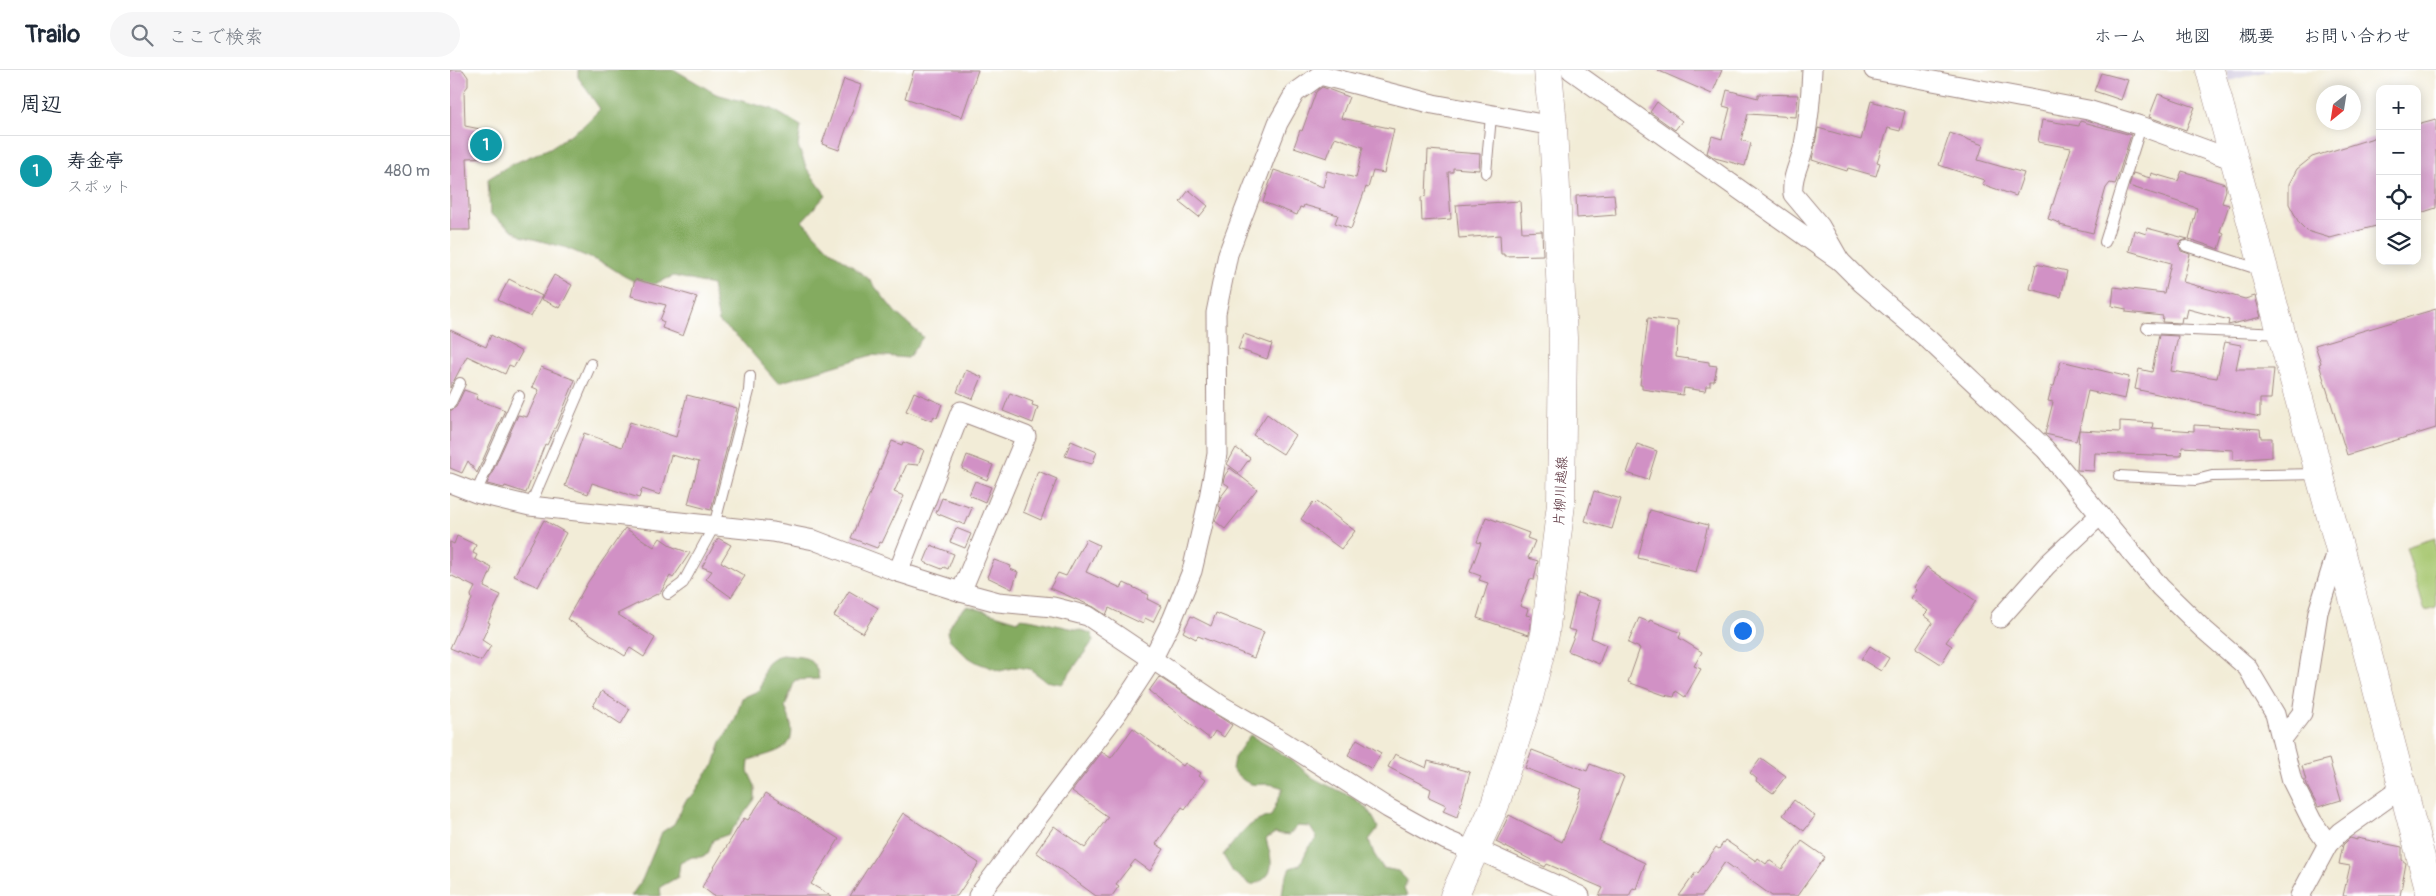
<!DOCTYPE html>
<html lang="ja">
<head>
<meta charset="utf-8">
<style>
  :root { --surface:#fff; --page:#f6f6f7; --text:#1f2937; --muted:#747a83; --line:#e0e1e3; --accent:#d93025 }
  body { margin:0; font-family:Pangolin,"Klee One",sans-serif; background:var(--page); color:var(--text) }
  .controls { position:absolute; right:15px; top:15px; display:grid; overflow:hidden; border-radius:10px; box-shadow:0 2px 12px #0003 }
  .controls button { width:45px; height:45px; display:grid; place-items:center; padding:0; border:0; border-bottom:1px solid var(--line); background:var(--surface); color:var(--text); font:25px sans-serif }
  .compass { position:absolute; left:1866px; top:15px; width:45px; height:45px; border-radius:50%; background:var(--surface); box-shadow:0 2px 12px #0003; rotate:210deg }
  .you { position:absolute; left:1292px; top:560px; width:18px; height:18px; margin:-12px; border:4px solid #fff; border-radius:50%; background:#1a73e8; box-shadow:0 0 0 8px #1a73e833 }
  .badge { display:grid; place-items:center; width:32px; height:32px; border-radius:50%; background:var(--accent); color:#fff; font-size:16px; font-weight:700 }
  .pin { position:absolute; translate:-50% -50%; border:2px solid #fff; box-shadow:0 1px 5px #0006 }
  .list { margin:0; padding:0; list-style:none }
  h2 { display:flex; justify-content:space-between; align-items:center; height:65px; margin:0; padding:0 20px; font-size:21px }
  h2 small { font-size:16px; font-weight:400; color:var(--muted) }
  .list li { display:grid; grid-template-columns:32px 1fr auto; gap:15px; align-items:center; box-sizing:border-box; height:70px; padding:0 20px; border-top:1px solid var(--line) }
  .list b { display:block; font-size:19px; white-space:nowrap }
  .list p { margin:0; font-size:16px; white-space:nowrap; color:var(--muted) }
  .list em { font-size:16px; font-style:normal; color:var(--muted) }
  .icon { flex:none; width:28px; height:28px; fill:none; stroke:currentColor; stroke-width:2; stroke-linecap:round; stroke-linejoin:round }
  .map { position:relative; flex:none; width:1986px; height:826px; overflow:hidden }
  header { display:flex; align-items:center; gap:30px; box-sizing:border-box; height:70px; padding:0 25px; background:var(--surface); border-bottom:1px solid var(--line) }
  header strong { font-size:24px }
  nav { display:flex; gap:28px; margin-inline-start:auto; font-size:18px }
  .search { width:350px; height:45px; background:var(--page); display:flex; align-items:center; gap:12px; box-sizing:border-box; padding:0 18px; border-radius:28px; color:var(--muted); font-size:19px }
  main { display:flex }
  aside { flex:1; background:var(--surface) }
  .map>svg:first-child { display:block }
  .industrial { fill:#c8c0d8 }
  .green { fill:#a6c66e; stroke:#78724c }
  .forest { fill:#84ab61; stroke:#676546 }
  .building { fill:#d191c5 }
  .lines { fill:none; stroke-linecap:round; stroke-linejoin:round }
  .lane-casing { stroke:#9e8681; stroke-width:12 }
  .street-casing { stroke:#9e8681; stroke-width:21 }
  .secondary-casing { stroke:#9e8681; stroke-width:29 }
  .lane { stroke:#fff; stroke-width:10 }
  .street { stroke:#fff; stroke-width:19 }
  .secondary { stroke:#fff; stroke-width:28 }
  .labels { text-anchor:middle; stroke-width:4.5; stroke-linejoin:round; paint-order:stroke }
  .street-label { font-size:14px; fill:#4a1f2b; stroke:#fff }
</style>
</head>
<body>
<header>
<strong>Trailo</strong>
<div class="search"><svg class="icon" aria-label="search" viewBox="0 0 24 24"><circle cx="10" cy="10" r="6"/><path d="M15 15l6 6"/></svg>ここで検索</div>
<nav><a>ホーム</a><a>地図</a><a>概要</a><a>お問い合わせ</a></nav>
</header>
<main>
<aside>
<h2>周辺<small></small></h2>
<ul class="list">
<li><span class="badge" style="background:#0f9aa8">1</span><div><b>寿金亭</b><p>スポット</p></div><em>480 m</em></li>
</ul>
</aside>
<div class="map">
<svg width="1986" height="826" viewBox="0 0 1986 826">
  <rect width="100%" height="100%" fill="#fff"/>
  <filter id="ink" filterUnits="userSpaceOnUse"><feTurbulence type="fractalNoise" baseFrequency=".02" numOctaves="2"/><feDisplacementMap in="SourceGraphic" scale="10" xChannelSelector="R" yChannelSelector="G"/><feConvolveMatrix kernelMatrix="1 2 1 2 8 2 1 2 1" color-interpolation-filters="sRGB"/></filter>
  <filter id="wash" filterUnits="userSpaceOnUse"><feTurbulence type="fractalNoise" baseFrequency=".0096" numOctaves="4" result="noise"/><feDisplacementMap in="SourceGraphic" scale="20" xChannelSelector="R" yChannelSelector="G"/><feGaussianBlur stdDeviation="1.12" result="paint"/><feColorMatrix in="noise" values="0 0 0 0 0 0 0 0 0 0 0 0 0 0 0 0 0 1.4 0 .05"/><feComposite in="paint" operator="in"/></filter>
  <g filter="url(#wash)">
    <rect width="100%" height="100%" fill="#f2ecd7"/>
    <path class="industrial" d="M1776 0H1821L1779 11Z"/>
    <path class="green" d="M1985 468 1986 538 1975 541 1956 477Z"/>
    <g class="forest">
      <path d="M128 0H225L266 24 322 39 351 56 348 76 357 99 376 125 352 151 379 179 419 209 445 242 473 267 458 288 422 285 328 313 288 267 269 252 262 215 224 206 196 217 174 206 157 195 114 177 71 166 40 144 38 109 60 95 100 78 133 56 150 39 128 7Z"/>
      <path d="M518 536 568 551 571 548C585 549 597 554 611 556 622 559 631 559 642 564L643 571 612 614 596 611 580 599 566 597 550 601 528 593 516 586 499 569 497 562C502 553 508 540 518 536Z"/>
      <path d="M333 585C354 588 365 584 369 609L345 610 335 637C353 678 333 680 299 690L298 701 305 716V729L279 764 263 770 258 784 251 787H242L230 793 228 807 210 817 211 826H181L192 810 212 762 224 754 236 730 244 724 257 702 264 695 271 672 285 650 292 628 310 620C315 602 311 592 333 585Z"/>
      <path d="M800 665C816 675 835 684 849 696 853 699 856 704 860 706 887 723 915 724 928 758L919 770 924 784 933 798 948 801 957 810 954 819 957 826H832L834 811 840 798 850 795 859 776 867 768 860 757 848 756 838 765 825 763 816 769C822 791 828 807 801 815L783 802 773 785C791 765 793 754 821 746L833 718C807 707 805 726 782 699L784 688Z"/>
    </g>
    <g id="blocks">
      <g class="building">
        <path d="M0 0H13L18 7V16L14 21 15 56 45 62 40 87 17 88 20 160H0Z"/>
        <path d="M464 0H528L512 47 455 28Z"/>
        <path d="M1207 0H1272L1262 24Z"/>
        <path d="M1651 3 1678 10 1671 30 1644 21Z"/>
        <path d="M394 9 411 15 389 80 372 74Z"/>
        <path d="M872 17 899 27 891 48 944 59 934 103 923 101 918 118 916 117 901 159 885 153 888 145 854 135 853 138 850 137 847 145 813 132 824 100 873 117 877 101 906 108 913 77 885 67 877 88 844 77 850 60 852 61 866 22Z"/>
        <path d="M1277 20 1308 28V24L1348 25 1346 47 1298 44 1291 70 1301 73 1295 96 1265 88 1257 83 1262 66 1272 69 1280 38 1273 36Z"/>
        <path d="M1708 24 1745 37 1736 60 1699 47Z"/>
        <path d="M1421 31 1455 41 1450 61 1438 58 1427 92 1430 93 1426 106 1398 98 1397 101 1362 90 1368 58 1411 70Z"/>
        <path d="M1207 32 1232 51 1225 60 1200 42Z"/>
        <path d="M1986 49V138L1967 144V54Z"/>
        <path d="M1592 50 1629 56 1630 51 1681 65 1666 112 1665 114 1660 113 1656 118 1643 163 1610 155V153L1598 149 1621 78 1588 72Z"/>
        <path d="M1500 63 1533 75 1528 90 1574 103 1566 126 1532 114 1534 110 1489 95Z"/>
        <path d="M1930 66V155L1880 168 1857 161 1849 153 1839 134V114L1847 99 1862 87Z"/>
        <path d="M978 80 1030 84 1029 100 1003 98V102H998L1001 149 972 151 971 127 976 126Z"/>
        <path d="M1732 101 1775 114 1776 120 1772 133 1779 135 1770 161 1774 163 1769 179 1739 169 1747 138 1679 116 1683 103 1700 108 1701 103 1728 111Z"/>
        <path d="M739 120 758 136 749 147 730 132Z"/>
        <path d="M1164 124 1166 145 1127 148 1126 126Z"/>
        <path d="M1070 131 1072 162 1092 161 1093 185 1054 186V184H1051L1050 165 1009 168 1006 135Z"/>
        <path d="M1697 158 1738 169 1732 171 1729 174 1731 181 1740 184 1733 212 1795 229 1805 226 1811 247 1778 255 1779 250 1738 239 1736 248 1732 247 1731 253 1712 252 1713 246 1676 242V239L1662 236 1664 217 1714 223 1721 193 1679 181 1684 160 1696 164Z"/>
        <path d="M1586 194 1617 201 1611 227 1580 219Z"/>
        <path d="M104 205 122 215 110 238 91 229Z"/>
        <path d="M59 209 92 226 81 247 48 230Z"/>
        <path d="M185 209 247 227 233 266 212 258 214 252 210 250 216 235 181 226Z"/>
        <path d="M1986 239V358L1897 385 1869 294 1871 293 1865 275Z"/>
        <path d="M1198 248 1228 251 1226 287 1259 292V295L1267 296 1264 311H1260V316H1256L1255 321 1234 318 1233 325 1192 319V315H1190Z"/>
        <path d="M0 260 36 277 41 265 72 282 64 297 59 295 55 304 17 286 0 318Z"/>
        <path d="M794 264 822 274 817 289 788 279Z"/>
        <path d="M1709 265 1728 266 1721 301 1767 308 1775 272 1791 275 1786 299H1824L1821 329H1810V347L1685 319 1689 299 1702 302Z"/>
        <path d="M1611 291 1679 307 1675 329 1638 321 1629 360 1670 362V351L1703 353 1702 358 1744 361V355L1810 359 1811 368H1822V387L1783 390V380L1732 377 1731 386 1645 383 1644 401 1627 400 1629 360 1626 371 1595 364 1603 332 1598 331 1602 316H1604Z"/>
        <path d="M91 297 125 310 108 352 97 375 95 374 76 423 55 416 54 418 37 414 68 345 77 347 89 320 82 317Z"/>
        <path d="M516 300 532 307 523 329 507 322Z"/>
        <path d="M14 320 28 325 26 329 55 340 27 403 18 391 12 403 0 398V341L6 337Z"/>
        <path d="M464 322 492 334 487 348 484 346 482 351 456 341Z"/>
        <path d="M560 323 583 332 582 335 588 337 583 353 553 341Z"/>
        <path d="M237 325 287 338 261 440 238 434 249 392 221 385 210 425 192 419 189 428 142 413 138 424 115 416 134 363 172 377 180 352 226 367Z"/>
        <path d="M817 344 845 365 833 384 803 365Z"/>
        <path d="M442 371 452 375 453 372 474 380 468 395 457 394 444 422 454 426 432 473 430 472 427 478 401 468Z"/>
        <path d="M621 371 647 382 642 394 615 386Z"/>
        <path d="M1187 374 1207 381 1198 410 1177 403Z"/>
        <path d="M786 378 800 388 789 403 777 394Z"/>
        <path d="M517 385 543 395 537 410 512 399Z"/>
        <path d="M780 398 807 419 775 459 765 451 771 438 769 436 770 428 779 416 773 412 775 405Z"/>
        <path d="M588 401 607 409 591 450 573 442Z"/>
        <path d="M525 411 541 417 535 432 519 425Z"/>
        <path d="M1144 421 1171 429 1162 459 1135 451Z"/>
        <path d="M492 428 522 438 515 455 486 443Z"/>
        <path d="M863 432 865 434 867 432 905 461 891 479 851 449Z"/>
        <path d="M1200 440 1258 455 1246 502 1188 488Z"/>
        <path d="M1036 447 1079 463 1077 468 1085 471 1078 488 1088 491 1084 510 1080 509 1070 536 1078 539 1076 545 1081 546 1079 565 1027 548 1038 513 1029 510 1031 506 1020 502 1031 473 1027 472Z"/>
        <path d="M94 450 116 463 88 517 64 506Z"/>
        <path d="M175 458 204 477 210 468 223 477 240 483 223 508 220 506 211 522 167 544 205 568 194 587 180 578 175 586 117 549 138 512Z"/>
        <path d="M506 458 521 464 515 478 500 472Z"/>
        <path d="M7 466 26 475 23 483 27 485 25 489 42 498 34 517 51 525 38 552 40 553 32 570 41 576 31 591 0 578 22 529 21 525 25 517 0 505V472L4 474Z"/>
        <path d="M268 468 281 475 271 492 295 506 281 527 256 509 262 501 252 497Z"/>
        <path d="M636 469 649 475 636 502 671 518 674 513 699 525 697 529 711 536 703 552 695 548 693 554 659 538 656 545 644 537 600 518 608 503 616 506Z"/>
        <path d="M481 475 504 484 498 499 494 497 492 499 474 492Z"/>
        <path d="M544 490 561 496 560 499 568 502 562 519 537 507Z"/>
        <path d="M1477 497 1526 531 1496 572 1502 576 1491 594 1466 578 1483 552 1474 545 1478 541 1460 528 1466 520 1463 517Z"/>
        <path d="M399 521 428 538 413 563 384 546Z"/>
        <path d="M1127 523 1151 530 1141 568 1156 575 1149 594 1118 581 1126 561 1118 559Z"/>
        <path d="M766 543 814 562 804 588 748 566 746 569 733 562 741 546 761 556Z"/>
        <path d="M1189 548 1199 552 1200 550 1231 563 1229 568 1252 582 1244 596 1251 599 1235 627 1226 621 1224 627 1214 625 1178 612 1190 578 1178 573Z"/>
        <path d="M1420 576 1439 588 1431 601 1411 589Z"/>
        <path d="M709 607 782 655 774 667 765 661 760 669 699 621Z"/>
        <path d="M152 621 180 639 171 654 143 636Z"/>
        <path d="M683 658 733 696 735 693 751 703 749 706 755 710 735 739 732 737 706 774 714 779 700 801 685 790 666 814 669 816 662 826H646L586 782 604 756 635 778 658 747 622 721 652 682 661 688Z"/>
        <path d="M907 669 931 683 922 699 898 685Z"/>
        <path d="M1082 680 1137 701 1140 694 1174 707 1149 771 1195 793 1186 819 1183 818 1179 826H1149L1153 818 1097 794 1095 797 1046 772 1059 745 1112 772 1125 740 1132 719 1075 698Z"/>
        <path d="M945 684 976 698 978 691 1020 702 1007 747 993 741 996 735 979 727 981 719 938 697Z"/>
        <path d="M1311 688 1336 706 1323 723 1306 711 1307 709 1300 703Z"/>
        <path d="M1879 689 1891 730 1868 737 1858 718 1852 696Z"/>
        <path d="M316 723 389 769 361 814 381 826H264L252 817 294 748 298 750Z"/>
        <path d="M1344 730 1365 746 1354 761 1333 745Z"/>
        <path d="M453 743 529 793 507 826H400Z"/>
        <path d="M1900 768 1907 770V768L1952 777V790L1956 793 1950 826H1893L1900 796 1889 794 1893 775Z"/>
        <path d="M1275 770 1306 791 1308 788 1316 794 1319 790 1332 799 1352 771 1375 787 1347 826H1322L1275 792 1252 826H1229L1246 802 1248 803 1266 777 1269 779Z"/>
      </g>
    </g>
  </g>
  <g filter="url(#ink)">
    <use href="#blocks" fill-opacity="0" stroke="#9e8681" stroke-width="1"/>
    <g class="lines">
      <g class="lane-casing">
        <g id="lane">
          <path d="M1036 103 1041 46"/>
          <path d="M1655 172 1691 56"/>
          <path d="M1736 176 1811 200"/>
          <path d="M1697 258 1831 264"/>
          <path d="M0 334 10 313"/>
          <path d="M1669 406 1746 410 1762 406 1868 404"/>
          <path d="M26 423 69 326"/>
          <path d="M80 436 141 294"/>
          <path d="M218 524 233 513 264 456 299 321 300 306"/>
        </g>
      </g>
      <g class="street-casing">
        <g id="street">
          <path d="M1121 0 1390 191 1370 156 1343 124C1341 106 1351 92 1354 75 1359 50 1361 25 1362 0"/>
          <path d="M1424 0 1638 40 1691 56 1784 90"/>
          <path d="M1390 191 1412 213 1479 270 1595 379 1710 517 1752 558 1797 597 1825 644 1842 711 1862 751 1878 774"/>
          <path d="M0 413 26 423 80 436 323 462 364 470 448 502 511 522 548 532 603 537 638 546 772 636 834 672 938 738 996 770 1025 782"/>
          <path d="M448 502 511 341 576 366 511 522"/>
          <path d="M1550 548 1597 495 1650 445"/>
          <path d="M1833 668 1852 643 1868 542 1889 475"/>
          <path d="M1026 779 1130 826"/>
          <path d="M528 826 668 642 702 590 722 550 742 501 759 428 767 384 766 243 778 184 828 53 845 23 870 5 983 34 1103 56"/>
          <path d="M1850 826 1878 774 1890 762 1953 717"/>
        </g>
      </g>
      <g class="secondary-casing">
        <g id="secondary">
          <path d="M1760 0 1906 539 1981 826"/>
          <path d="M1004 826 1045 735 1079 628 1095 564 1111 434 1113 268 1103 56 1098 0"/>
        </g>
      </g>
      <use href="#lane" class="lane"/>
      <use href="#street" class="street"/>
      <use href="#secondary" class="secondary"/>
    </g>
  </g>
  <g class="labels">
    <g class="street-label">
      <text transform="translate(1110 421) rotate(-87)" y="5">片柳川越線</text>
    </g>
  </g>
</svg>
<div class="controls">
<button>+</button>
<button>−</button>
<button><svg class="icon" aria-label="locate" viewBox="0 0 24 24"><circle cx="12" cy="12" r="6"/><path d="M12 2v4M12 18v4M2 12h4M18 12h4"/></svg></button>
<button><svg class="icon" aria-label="layers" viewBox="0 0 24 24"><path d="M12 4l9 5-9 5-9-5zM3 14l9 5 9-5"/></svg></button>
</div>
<svg class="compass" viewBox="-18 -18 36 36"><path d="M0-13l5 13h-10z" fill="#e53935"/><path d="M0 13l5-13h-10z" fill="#747a83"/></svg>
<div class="you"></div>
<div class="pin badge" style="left:36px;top:75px;background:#0f9aa8">1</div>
</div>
</main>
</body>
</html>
